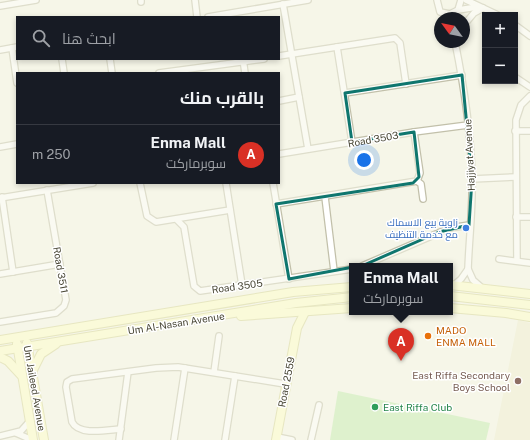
<!DOCTYPE html>
<html lang="ar">
<head>
<meta charset="utf-8">
<style>
  :root { --surface:#171b24; --page:#20242c; --text:#f1f3f6; --muted:#9ea1a6; --line:#363941; --accent:#d93025 }
  body { margin:0; font-family:"Public Sans",Cairo,sans-serif; background:var(--page); color:var(--text); direction:rtl }
  .controls { position:absolute; right:12px; top:12px; display:grid; overflow:hidden; border-radius:0px; box-shadow:0 2px 6px #0003 }
  .controls button { width:36px; height:36px; display:grid; place-items:center; padding:0; border:0; border-bottom:1px solid var(--line); background:var(--surface); color:var(--text); font:20px sans-serif }
  .compass { position:absolute; left:434px; top:12px; width:36px; height:36px; border-radius:50%; background:var(--surface); box-shadow:0 2px 6px #0003; rotate:303deg }
  .you { position:absolute; left:364px; top:160px; width:14px; height:14px; margin:-10px; border:3px solid #fff; border-radius:50%; background:#1a73e8; box-shadow:0 0 0 6px #1a73e833 }
  .badge { display:grid; place-items:center; width:26px; height:26px; border-radius:50%; background:var(--accent); color:#fff; font-size:13px; font-weight:700 }
  .pin { position:absolute; translate:-50% -33px; filter:drop-shadow(0 1px 2px #0008) }
  .pin::after { content:''; position:absolute; top:21px; width:14px; height:12px; background:inherit; clip-path:polygon(0 0,100% 0,50% 100%) }
  .popup { position:absolute; left:349px; top:263px; width:104px; height:52px; box-sizing:border-box; display:grid; place-content:center; border-radius:0px; background:var(--surface); filter:drop-shadow(0 1px 3px #0005); font-size:13px; white-space:nowrap; color:var(--muted) }
  .popup b { font-size:15px; color:var(--text) }
  .popup::after { content:''; position:absolute; left:50%; top:100%; margin-left:-8px; border:8px solid transparent; border-top-color:var(--surface) }
  .list { margin:0; padding:0; list-style:none }
  h2 { display:flex; justify-content:space-between; align-items:center; height:52px; margin:0; padding:0 16px; font-size:17px }
  h2 small { font-size:13px; font-weight:400; color:var(--muted) }
  .list li { display:grid; grid-template-columns:26px 1fr auto; gap:12px; align-items:center; box-sizing:border-box; height:60px; padding:0 16px; border-top:1px solid var(--line) }
  .list b { display:block; font-size:15px; white-space:nowrap }
  .list p { margin:0; font-size:13px; white-space:nowrap; color:var(--muted) }
  .list em { font-size:13px; font-style:normal; color:var(--muted) }
  .icon { flex:none; width:22px; height:22px; fill:none; stroke:currentColor; stroke-width:2; stroke-linecap:round; stroke-linejoin:round }
  .map { position:relative; flex:none; width:530px; height:440px; overflow:hidden; direction:ltr }
  .search { position:absolute; background:var(--surface); box-shadow:0 2px 6px #0003; left:16px; top:16px; width:264px; height:44px; display:flex; align-items:center; gap:10px; box-sizing:border-box; padding:0 14px; border-radius:0px; color:var(--muted); font-size:15px }
  .panel { position:absolute; background:var(--surface); box-shadow:0 2px 6px #0003; left:16px; top:72px; width:264px; height:112px; border-radius:0px; direction:rtl }
  .map>svg:first-child { display:block }
  .education { fill:#efeed1 }
  .green { fill:#c1ecae }
  .lines { fill:none; stroke-linecap:round; stroke-linejoin:round }
  .street-casing { stroke:#c2c0aa; stroke-width:8 }
  .secondary-casing { stroke:#d5d493; stroke-width:10 }
  .street { stroke:#fff; stroke-width:5.5 }
  .secondary { stroke:#feffc8; stroke-width:8 }
  .marked { fill:none; stroke:#0f766e; stroke-width:3; stroke-linejoin:round }
  .shop-dot { fill:#3f7fe0; stroke:#fff; stroke-width:1.5 }
  .food-dot { fill:#e8710a; stroke:#fff; stroke-width:1.5 }
  .education-dot { fill:#8d6e63; stroke:#fff; stroke-width:1.5 }
  .leisure-dot { fill:#2e9e5b; stroke:#fff; stroke-width:1.5 }
  .labels { text-anchor:middle; stroke-width:3; stroke-linejoin:round; paint-order:stroke }
  .street-label { font-size:10px; fill:#494736; stroke:#fff }
  .shop-label { font-size:10px; fill:#366cbe; stroke:#fff; text-anchor:end }
  .food-label { font-size:10px; fill:#c56008; stroke:#fff; text-anchor:start }
  .education-label { font-size:10px; fill:#785e54; stroke:#fff; text-anchor:end }
  .leisure-label { font-size:10px; fill:#27864d; stroke:#fff; text-anchor:start }
</style>
</head>
<body>
<div class="map">
<svg width="530" height="440" viewBox="0 0 530 440">
  <rect width="100%" height="100%" fill="#f5f5e8"/>
  <path class="education" d="M518 320 530 323V440H494Z"/>
  <path class="green" d="M338 391 490 423 486 440H330Z"/>
  <g class="lines">
    <g class="street-casing">
      <g id="street">
        <path d="M141 0V2"/>
        <path d="M195 0 197 17"/>
        <path d="M437 0 440 12 450 14 458 10 461 0"/>
        <path d="M466 0 498 15"/>
        <path d="M283 4 308 149"/>
        <path d="M0 6 36 0"/>
        <path d="M458 10 477 7"/>
        <path d="M208 17 308 0"/>
        <path d="M464 25 474 13 483 8"/>
        <path d="M515 25 530 36"/>
        <path d="M455 42C464 86 471 132 472 178 473 208 469 239 468 269L473 280 481 287"/>
        <path d="M337 47 352 142"/>
        <path d="M12 48 17 83"/>
        <path d="M0 50 17 47"/>
        <path d="M279 56 395 38 400 43 406 84"/>
        <path d="M62 59 64 73"/>
        <path d="M110 59 112 73"/>
        <path d="M243 59 245 73"/>
        <path d="M159 73 264 59"/>
        <path d="M515 77 530 87"/>
        <path d="M345 93 462 75"/>
        <path d="M279 101 299 97"/>
        <path d="M515 131H530"/>
        <path d="M0 147 17 144"/>
        <path d="M279 154 414 132 468 125"/>
        <path d="M472 179 516 177"/>
        <path d="M417 181 421 184 423 199"/>
        <path d="M140 183 147 216 156 222 230 210"/>
        <path d="M226 183 242 285"/>
        <path d="M273 183 289 279"/>
        <path d="M2 197 13 272"/>
        <path d="M325 197 334 271"/>
        <path d="M0 198 93 183"/>
        <path d="M276 204 417 181 420 173 414 132"/>
        <path d="M516 217H530"/>
        <path d="M177 220 184 227 194 286 200 291 352 269"/>
        <path d="M499 259 530 263"/>
        <path d="M517 261 516 120 521 105 530 96"/>
        <path d="M362 266 450 228 469 225"/>
        <path d="M0 274 60 264"/>
        <path d="M454 285 461 279 468 269"/>
        <path d="M0 322 56 313 64 306 66 300 47 190"/>
        <path d="M214 372 219 336"/>
        <path d="M121 429C107 430 79 436 72 422L66 387 67 382 72 379 156 368 178 367 285 384"/>
        <path d="M16 433 32 440"/>
        <path d="M0 436 21 431 29 422"/>
        <path d="M277 437 292 440"/>
        <path d="M119 440 128 372"/>
        <path d="M174 440 185 368"/>
        <path d="M225 440 235 376"/>
        <path d="M311 440 319 405"/>
      </g>
    </g>
    <g class="secondary-casing">
      <g id="secondary">
        <path d="M450 285 530 294"/>
        <path d="M450 296 530 305"/>
        <path d="M450 308 506 313 530 317"/>
        <path d="M241 316 352 308"/>
        <path d="M0 340 293 292 352 287"/>
        <path d="M27 343 44 440"/>
        <path d="M17 344 33 440"/>
        <path d="M0 351 296 303 352 297"/>
        <path d="M0 357 8 361 21 375"/>
        <path d="M32 372 41 354 56 344"/>
        <path d="M276 440 297 328 305 312"/>
      </g>
    </g>
    <use href="#street" class="street"/>
    <use href="#secondary" class="secondary"/>
  </g>
  <path d="M0 0H530V440H0ZM462 75 472 179 469 225 439 232 364 265 289 279 276 204 413 183 419 177 414 132 352 142 345 93Z" fill="#f5f5e8" fill-opacity=".55" fill-rule="evenodd"/>
  <path class="marked" d="M462 75 472 179 469 225 439 232 364 265 289 279 276 204 413 183 419 177 414 132 352 142 345 93Z"/>
  <circle class="shop-dot" cx="466" cy="228" r="4"/>
  <circle class="food-dot" cx="428" cy="336" r="4"/>
  <circle class="education-dot" cx="518" cy="381" r="4"/>
  <circle class="leisure-dot" cx="375" cy="407" r="4"/>
  <g class="labels">
    <g class="street-label">
      <text transform="translate(373 139) rotate(-10)" y="4">Road 3503</text>
      <text transform="translate(469 155) rotate(-93)" y="4">Hajjiyat Avenue</text>
      <text transform="translate(61 270) rotate(80)" y="4">Road 3511</text>
      <text transform="translate(237 286) rotate(-8)" y="4">Road 3505</text>
      <text transform="translate(176 323) rotate(-9)" y="4">Um Al-Nasan Avenue</text>
      <text transform="translate(286 382) rotate(-79)" y="4">Road 2559</text>
      <text transform="translate(35 388) rotate(80)" y="4">Um Jaileed Avenue</text>
    </g>
    <g class="shop-label">
      <text x="458" y="226">زاوية بيع الاسماك<tspan x="458" dy="12">مع خدمة التنظيف</tspan></text>
    </g>
    <g class="food-label">
      <text x="436" y="334">MADO<tspan x="436" dy="12">ENMA MALL</tspan></text>
    </g>
    <g class="education-label">
      <text x="510" y="379">East Riffa Secondary<tspan x="510" dy="12">Boys School</tspan></text>
    </g>
    <g class="leisure-label">
      <text x="383" y="411">East Riffa Club</text>
    </g>
  </g>
</svg>
<div class="controls">
<button>+</button>
<button>−</button>
</div>
<svg class="compass" viewBox="-18 -18 36 36"><path d="M0-13l5 13h-10z" fill="#e53935"/><path d="M0 13l5-13h-10z" fill="#9ea1a6"/></svg>
<div class="you"></div>
<div class="pin badge" style="left:401px;top:361px">A</div>
<div class="popup"><b>Enma Mall</b>سوبرماركت</div>
<div class="search"><svg class="icon" aria-label="search" viewBox="0 0 24 24"><circle cx="10" cy="10" r="6"/><path d="M15 15l6 6"/></svg>ابحث هنا</div>
<section class="panel">
<h2>بالقرب منك<small></small></h2>
<ul class="list">
<li><span class="badge">A</span><div><b>Enma Mall</b><p>سوبرماركت</p></div><em>250 m</em></li>
</ul>
</section>
</div>
</body>
</html>
